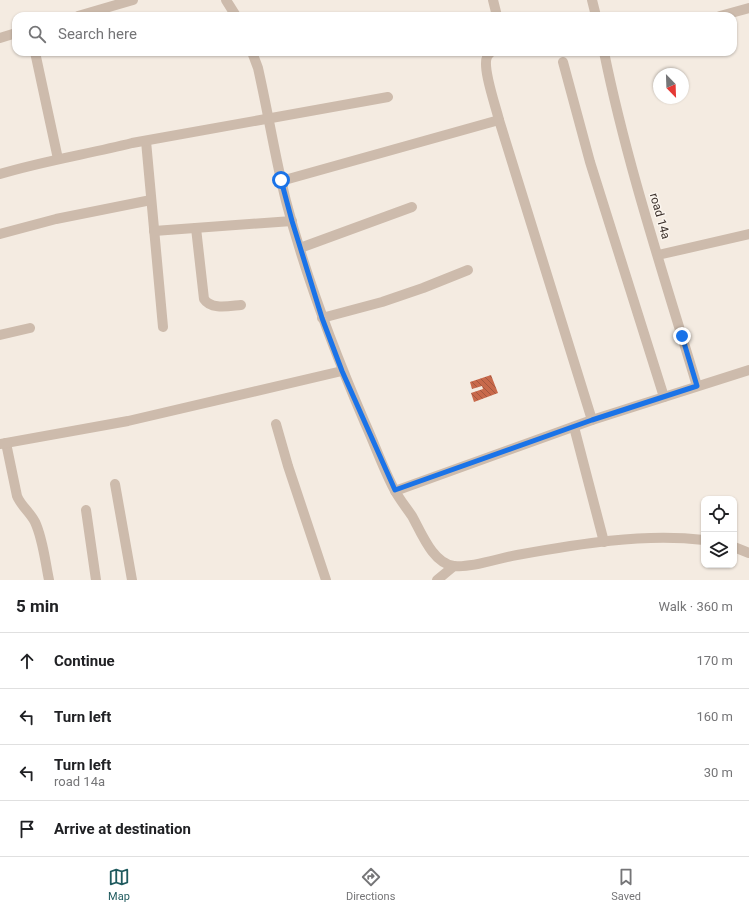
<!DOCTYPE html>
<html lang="en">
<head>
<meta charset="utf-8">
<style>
  :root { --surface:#fff; --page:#f6f6f6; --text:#202124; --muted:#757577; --line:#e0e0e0; --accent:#1f5a5e }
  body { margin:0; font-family:Roboto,sans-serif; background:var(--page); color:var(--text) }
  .controls { position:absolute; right:12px; bottom:12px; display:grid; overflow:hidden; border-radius:8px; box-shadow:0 1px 3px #0004 }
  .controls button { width:36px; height:36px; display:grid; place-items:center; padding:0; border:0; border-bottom:1px solid var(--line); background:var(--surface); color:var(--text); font:20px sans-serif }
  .compass { position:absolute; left:653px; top:68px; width:36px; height:36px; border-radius:50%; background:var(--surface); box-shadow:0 1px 3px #0004; rotate:157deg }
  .stop { position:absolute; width:12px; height:12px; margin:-9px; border:3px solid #1a73e8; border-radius:50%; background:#fff }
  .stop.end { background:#1a73e8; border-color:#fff; box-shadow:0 1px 4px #0008 }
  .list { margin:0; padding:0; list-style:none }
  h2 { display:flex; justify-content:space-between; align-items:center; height:52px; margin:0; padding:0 16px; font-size:17px }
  h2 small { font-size:13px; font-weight:400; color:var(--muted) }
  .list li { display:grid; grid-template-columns:26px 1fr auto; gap:12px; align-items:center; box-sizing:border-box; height:56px; padding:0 16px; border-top:1px solid var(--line) }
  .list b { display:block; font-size:15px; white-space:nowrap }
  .list p { margin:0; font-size:13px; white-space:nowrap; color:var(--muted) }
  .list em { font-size:13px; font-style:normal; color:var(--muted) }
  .icon { flex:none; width:22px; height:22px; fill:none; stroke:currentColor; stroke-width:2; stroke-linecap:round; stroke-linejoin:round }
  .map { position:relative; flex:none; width:749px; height:580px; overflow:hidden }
  .search { position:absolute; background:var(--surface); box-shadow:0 1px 3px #0004; left:12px; right:12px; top:12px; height:44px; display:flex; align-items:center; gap:10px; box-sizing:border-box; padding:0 14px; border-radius:12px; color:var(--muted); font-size:15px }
  .sheet { height:276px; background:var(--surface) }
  nav { display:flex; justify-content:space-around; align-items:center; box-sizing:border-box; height:56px; border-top:1px solid var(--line); background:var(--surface); font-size:11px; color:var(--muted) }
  nav a { display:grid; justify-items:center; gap:2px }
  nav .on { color:var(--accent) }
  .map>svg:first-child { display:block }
  .building { fill:url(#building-back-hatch) }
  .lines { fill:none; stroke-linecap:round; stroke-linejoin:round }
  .minor { stroke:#cdbbac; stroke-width:10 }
  .route { stroke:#1a73e8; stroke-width:5 }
  .labels { text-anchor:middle; stroke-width:3; stroke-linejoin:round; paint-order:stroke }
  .street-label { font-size:12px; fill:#3b302b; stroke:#fbf5ee }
</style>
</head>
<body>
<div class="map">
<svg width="749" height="580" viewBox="0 0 749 580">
  <defs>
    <pattern id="building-back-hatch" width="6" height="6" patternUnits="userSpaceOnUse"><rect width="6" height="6" fill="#c8694b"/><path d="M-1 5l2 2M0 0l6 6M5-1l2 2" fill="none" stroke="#a4573f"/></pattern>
  </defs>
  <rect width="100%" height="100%" fill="#f4ebe1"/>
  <path class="building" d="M491 375 498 393 474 402 471 393 483 389 482 386 472 389 470 382Z"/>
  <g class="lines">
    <g class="minor">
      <path d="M226 0 236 16"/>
      <path d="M493 0 497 16"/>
      <path d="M592 0 596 16"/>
      <path d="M78 16 133 0"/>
      <path d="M720 16 749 8"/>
      <path d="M0 38 16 33"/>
      <path d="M35 52 58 159"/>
      <path d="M252 52 258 68C268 112 275 157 286 201 306 278 334 351 365 423 375 445 383 468 394 489 399 499 406 507 412 516 421 532 433 564 454 566 472 568 499 558 517 555 578 544 642 533 704 540"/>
      <path d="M491 52C489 54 488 54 487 57 482 68 496 107 499 120L592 420"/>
      <path d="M604 52C627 165 664 276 697 386"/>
      <path d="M563 62 590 162 664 397"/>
      <path d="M146 141 163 327"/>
      <path d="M0 174C43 161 88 154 132 143L388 97"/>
      <path d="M281 181 499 120"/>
      <path d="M196 228 204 299C211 310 229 306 241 305"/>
      <path d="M154 231 292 221"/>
      <path d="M0 234 56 219 151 200"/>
      <path d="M300 248 412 207"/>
      <path d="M658 255 749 234"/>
      <path d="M322 318 382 302 423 288 468 270"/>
      <path d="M0 335 30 328"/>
      <path d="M276 424 288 466 326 580"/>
      <path d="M574 427 604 542"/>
      <path d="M6 443 17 496C21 506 30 512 35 522 43 539 45 561 49 580"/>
      <path d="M0 444 128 421 342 371"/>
      <path d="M115 484 132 580"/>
      <path d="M395 491 592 420 749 370"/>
      <path d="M86 510 96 580"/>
      <path d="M734 547 749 553"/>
      <path d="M437 580 454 566"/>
    </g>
  </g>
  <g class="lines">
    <path class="route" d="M281 180 292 221 322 318 342 371 395 490 592 420 697 386 682 336"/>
  </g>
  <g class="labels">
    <g class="street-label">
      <text transform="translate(660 216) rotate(74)" y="4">road 14a</text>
    </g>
  </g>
</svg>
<div class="controls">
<button><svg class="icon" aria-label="locate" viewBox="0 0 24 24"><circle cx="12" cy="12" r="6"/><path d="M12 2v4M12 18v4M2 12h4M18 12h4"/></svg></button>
<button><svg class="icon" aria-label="layers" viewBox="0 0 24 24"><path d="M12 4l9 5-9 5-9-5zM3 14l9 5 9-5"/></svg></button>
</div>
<svg class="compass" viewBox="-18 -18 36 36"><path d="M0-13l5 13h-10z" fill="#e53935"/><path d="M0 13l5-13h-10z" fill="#757577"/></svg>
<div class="stop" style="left:281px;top:180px"></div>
<div class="stop end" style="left:682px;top:336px"></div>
<div class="search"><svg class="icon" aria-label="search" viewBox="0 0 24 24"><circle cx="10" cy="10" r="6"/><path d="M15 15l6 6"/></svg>Search here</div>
</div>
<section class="sheet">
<h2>5 min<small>Walk · 360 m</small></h2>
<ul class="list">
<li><svg class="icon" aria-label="ahead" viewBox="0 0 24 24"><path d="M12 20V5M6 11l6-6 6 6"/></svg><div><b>Continue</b></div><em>170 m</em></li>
<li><svg class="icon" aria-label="left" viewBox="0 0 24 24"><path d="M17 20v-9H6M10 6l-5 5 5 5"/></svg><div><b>Turn left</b></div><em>160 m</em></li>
<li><svg class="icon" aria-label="left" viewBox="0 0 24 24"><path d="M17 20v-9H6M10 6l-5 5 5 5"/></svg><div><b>Turn left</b><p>road 14a</p></div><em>30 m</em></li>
<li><svg class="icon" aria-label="arrive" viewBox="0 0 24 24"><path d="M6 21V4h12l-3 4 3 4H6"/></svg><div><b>Arrive at destination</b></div></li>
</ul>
</section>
<nav>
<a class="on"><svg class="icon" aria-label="map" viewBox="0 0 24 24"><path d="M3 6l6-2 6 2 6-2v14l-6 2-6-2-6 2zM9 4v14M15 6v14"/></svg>Map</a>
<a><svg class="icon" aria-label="directions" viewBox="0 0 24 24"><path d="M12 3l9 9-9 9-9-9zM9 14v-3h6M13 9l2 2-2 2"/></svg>Directions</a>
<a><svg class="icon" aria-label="saved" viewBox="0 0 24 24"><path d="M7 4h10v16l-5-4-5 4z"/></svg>Saved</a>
</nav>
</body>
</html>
